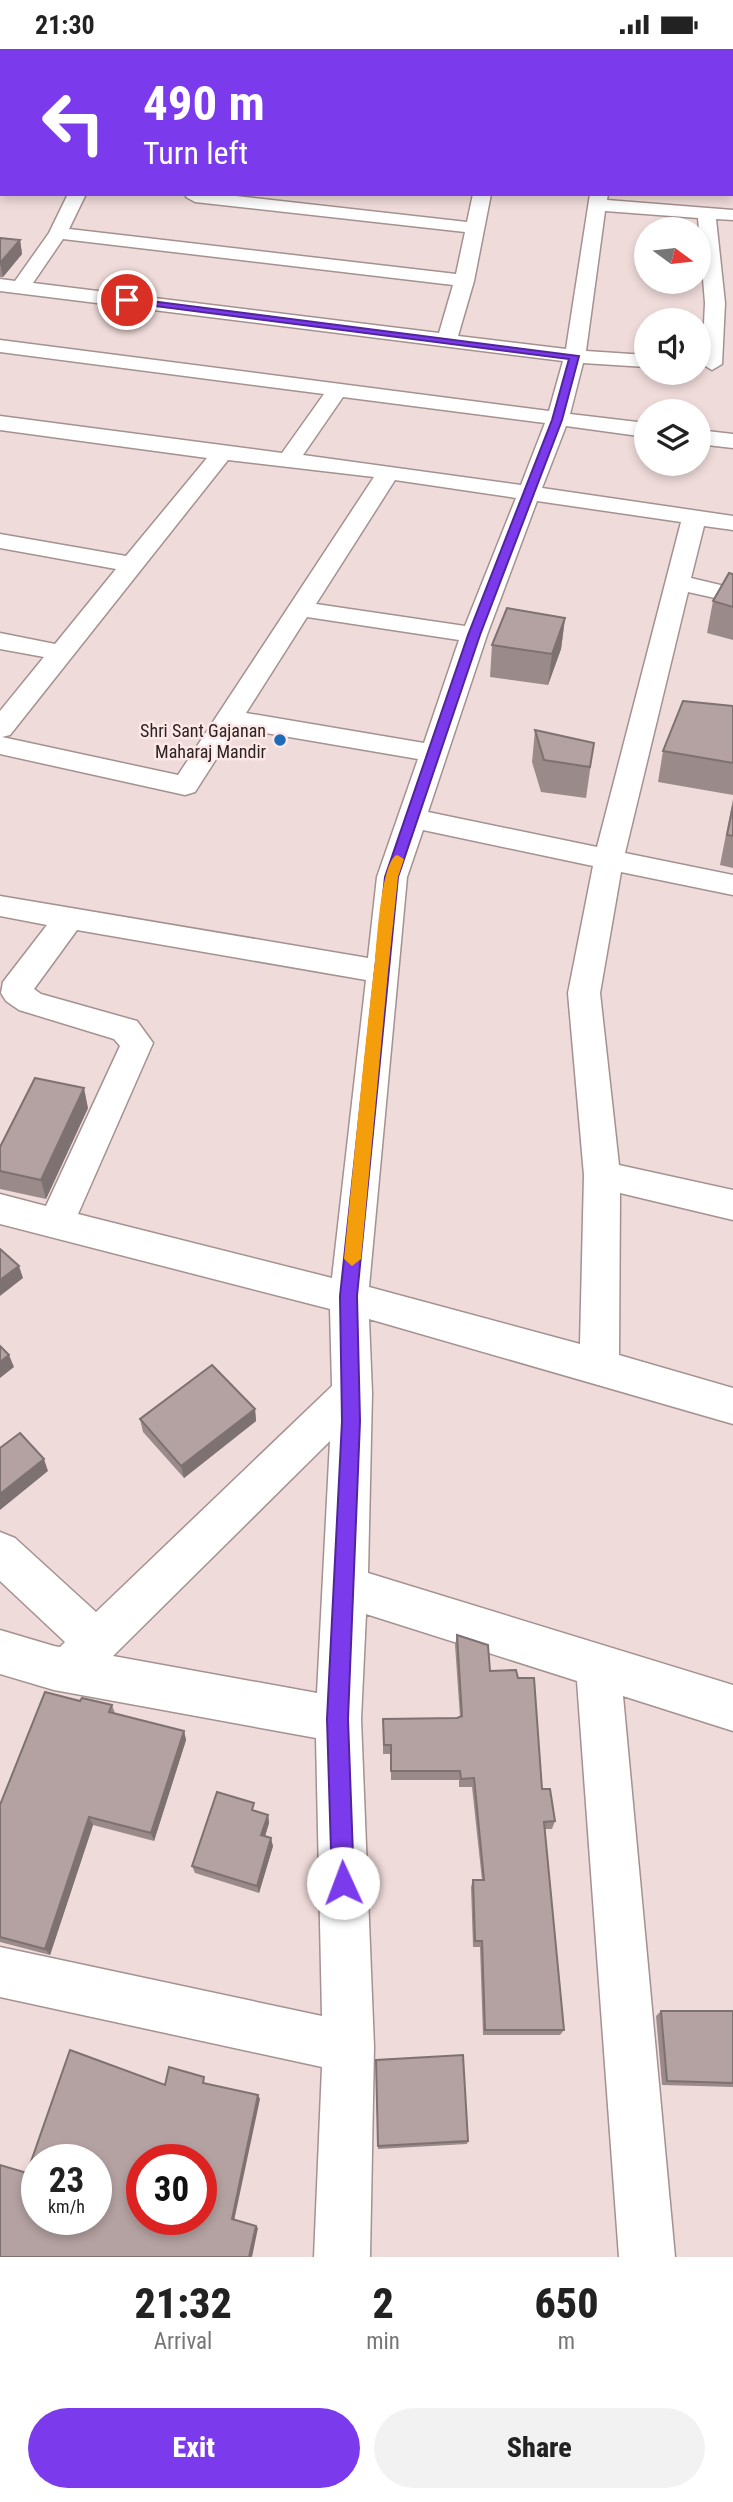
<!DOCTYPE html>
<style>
body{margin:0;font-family:"Roboto Condensed",sans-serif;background:#f2f2f2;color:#222;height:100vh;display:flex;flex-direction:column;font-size:26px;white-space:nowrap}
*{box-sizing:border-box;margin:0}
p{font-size:23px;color:#767676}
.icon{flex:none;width:38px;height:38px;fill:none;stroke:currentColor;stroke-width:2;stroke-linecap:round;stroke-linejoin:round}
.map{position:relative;height:2208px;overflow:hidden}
.panel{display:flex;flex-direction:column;background:#fff;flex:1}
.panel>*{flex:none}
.hud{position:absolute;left:0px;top:0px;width:733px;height:147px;box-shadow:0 4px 10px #0003;background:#7c3aed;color:#fff;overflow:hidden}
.needle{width:46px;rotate:105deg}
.tools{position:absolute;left:634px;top:168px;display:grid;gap:14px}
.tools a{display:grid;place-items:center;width:77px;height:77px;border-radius:50%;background:#fff;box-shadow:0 4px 10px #0003;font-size:35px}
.speed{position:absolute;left:21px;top:2095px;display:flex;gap:14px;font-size:35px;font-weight:700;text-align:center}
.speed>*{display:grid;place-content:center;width:91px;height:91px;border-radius:50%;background:#fff;box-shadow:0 4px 10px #0003;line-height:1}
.speed small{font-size:18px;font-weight:400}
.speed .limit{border:10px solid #d22;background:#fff;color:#111}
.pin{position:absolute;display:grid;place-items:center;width:60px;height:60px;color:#fff;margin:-30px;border:4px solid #fff;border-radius:50%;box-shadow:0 2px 7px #0007}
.me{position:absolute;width:77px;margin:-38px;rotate:358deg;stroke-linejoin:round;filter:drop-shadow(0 0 5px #0008)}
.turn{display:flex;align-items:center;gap:24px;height:147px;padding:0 28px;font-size:32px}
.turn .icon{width:91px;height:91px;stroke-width:2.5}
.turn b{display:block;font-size:49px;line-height:60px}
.eta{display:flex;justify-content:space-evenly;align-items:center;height:119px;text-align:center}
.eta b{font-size:42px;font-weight:800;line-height:49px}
.action{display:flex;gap:14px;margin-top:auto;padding:14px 28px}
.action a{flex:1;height:80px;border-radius:42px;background:#7c3aed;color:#fff;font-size:28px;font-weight:800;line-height:80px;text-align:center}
.action a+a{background:#f2f2f2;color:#222}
.status{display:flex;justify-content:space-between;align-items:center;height:49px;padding:0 35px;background:#fff;direction:ltr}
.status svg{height:19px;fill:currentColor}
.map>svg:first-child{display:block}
</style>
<div class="status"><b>21:30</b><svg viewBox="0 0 49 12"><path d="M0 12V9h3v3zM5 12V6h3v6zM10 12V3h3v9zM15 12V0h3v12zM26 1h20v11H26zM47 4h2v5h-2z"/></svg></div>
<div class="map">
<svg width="733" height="2208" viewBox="0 0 733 2208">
<rect width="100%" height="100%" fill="#efdbda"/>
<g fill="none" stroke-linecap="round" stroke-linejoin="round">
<g stroke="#a49190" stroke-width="3">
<g id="street">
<polygon points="57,0 71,0 56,2"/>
<polygon points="155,0 169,0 154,2"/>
<polygon points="209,0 223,0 208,2"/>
<polygon points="312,0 326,0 311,2"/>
<polygon points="468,0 483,0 484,2 469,2"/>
<polygon points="605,0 621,0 622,2 606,2"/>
<polygon points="656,0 672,0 673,2 657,2"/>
<rect x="0" y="13" width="2" height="10"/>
<polygon points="732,34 733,35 733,45 732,44"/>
<polygon points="2,60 2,71 0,72 0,61"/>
<polygon points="732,62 733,62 733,73 732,72"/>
<rect x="0" y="89" width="2" height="10"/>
<rect x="732" y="120" width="1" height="10"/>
<path d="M68,145h18l-17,35 387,45 9,-42 -270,-30 -9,-5 2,-3h30l249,28 6,-28h18l-17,87 -16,55 108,13 24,-155h18l-1,6 126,10v10l-17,-1 9,84 -3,61 -10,6 -10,-6 3,-61 -7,-85 -93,-7 -19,140 60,4v12l-63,-4 -13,51 76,9v14l-80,-11 -24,62 191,28v14l-29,-4 -13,52 42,10v14l-45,-10 -63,261 108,22v20l-112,-23 -21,121 19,172 114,25v30l-113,-27 -1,162 114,33v36l-364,-105 3,74 -4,180 365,112v46l-110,-35 52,561h-56l-42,-576 -211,-67 -5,105 13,328 -4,210h-56l8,-190 -322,-70v-50l322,69 -6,-278 -262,-48 -54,-16v-44l54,16 6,1 5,-5 -65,-61v-49l15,6 81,74 236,-226 -2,-77 -330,-85v-30l46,12 74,-160 -6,-7 -95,-29 -13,-9 -5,-8 2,-11 44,-57 -47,-9v-20l368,62 9,-81 41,-118 -182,-31 -41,64 -10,3 -185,-41v-43l44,-54 -44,-8v-16l55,11 61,-75 -116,-21v-14l126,22 81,-98 -207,-28v-14l282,37 42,-59 -324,-42v-12l549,71 14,-50 -563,-70v-12l15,2 34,-48zM63,190l390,46 -14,48 -406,-50zM343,348l202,26 -24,62 -218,-30zM228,411l146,17 -196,298 -176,-38 8,-2zM395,431l121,18 -51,128 -149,-22zM537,452l144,21 -84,325 -169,-35 59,-177zM307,568l152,23 -35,103 -178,-30zM423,781l170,36 -25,127 16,182 -4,169 -211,-57 38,-410zM77,881l289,50 -34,298 -254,-64 75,-171 -16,-22 -96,-27 -7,-5zM330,1392l-13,252 -204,-37z"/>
<polygon points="698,381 733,385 733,399 698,395"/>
</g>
</g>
<use href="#street" fill="#fff" fill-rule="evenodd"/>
</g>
<g fill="#9b8a8a">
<polygon points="0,189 20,191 22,205 3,228 0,228"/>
<polygon points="733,525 733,591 707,584 713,552"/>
<polygon points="565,569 561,600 548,636 490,628 492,596"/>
<polygon points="733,657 733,746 658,733 663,702"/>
<polygon points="535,681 594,694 586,749 541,743 532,713"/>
<polygon points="733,750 733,819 720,816"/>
<polygon points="88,1059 46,1150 0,1140 0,1098"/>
<polygon points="255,1360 256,1372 184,1429 143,1383 140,1370"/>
<polygon points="457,1586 490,1622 518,1629 542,1740 555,1772 552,1780 545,1780 564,1981 560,1986 483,1986 480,1898 473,1898 471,1838 473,1831 482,1831 472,1738 459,1738 459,1731 391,1731 391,1705 383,1705 383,1670 457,1669 460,1668 455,1596"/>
<polygon points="80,1652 112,1656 115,1664 184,1682 186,1691 154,1792 93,1776 50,1906 0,1893 0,1756"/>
<polygon points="256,1762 268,1766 269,1774 265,1787 273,1797 259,1844 195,1824 192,1817"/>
<polygon points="661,1962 733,1962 733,2038 662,2036 656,1967"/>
<polygon points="376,2011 468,2092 467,2095 378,2100"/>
</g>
<g fill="#7e7171">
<polygon points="20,191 22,205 3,228 0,214"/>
<polygon points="565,569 561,600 548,636 552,605"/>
<polygon points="84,1039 88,1059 46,1150 41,1131"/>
<polygon points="19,1217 23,1229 0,1247 0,1231"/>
<polygon points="9,1306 14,1318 0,1329 0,1313"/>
<polygon points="255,1360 256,1372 184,1429 181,1417"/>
<polygon points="44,1410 48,1422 0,1461 0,1445"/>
<polygon points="184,1682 186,1691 154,1792 151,1784"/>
<polygon points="268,1766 269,1774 263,1794 261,1786"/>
<polygon points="89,1768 93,1776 50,1906 45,1900"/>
<polygon points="271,1789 273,1797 259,1844 257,1837"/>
<polygon points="258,2046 260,2050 234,2172 232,2170"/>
<polygon points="256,2177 258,2179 252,2208 249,2208"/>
</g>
<g fill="#b4a1a1" stroke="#7e7171" stroke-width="2" fill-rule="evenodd">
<polygon points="0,189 20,191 0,214"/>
<polygon points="729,524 733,525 733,558 713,552"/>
<polygon points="507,559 565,569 552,605 492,596"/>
<polygon points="683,652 733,657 733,714 663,702"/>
<polygon points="535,681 594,694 590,718 544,711"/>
<polygon points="733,757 733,787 727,786"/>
<polygon points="35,1029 84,1039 41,1131 0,1122 0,1098"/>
<polygon points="0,1200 19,1217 0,1231"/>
<polygon points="0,1297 9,1306 0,1313"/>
<polygon points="212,1316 255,1360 181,1417 140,1370"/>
<polygon points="20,1384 44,1410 0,1445 0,1399"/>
<polygon points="457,1586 488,1596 490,1622 516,1621 518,1629 534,1629 542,1740 550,1740 555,1772 544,1773 564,1981 485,1981 482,1892 475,1892 473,1831 484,1831 474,1729 461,1730 460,1722 391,1722 391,1696 384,1696 383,1670 457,1669 462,1667"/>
<polygon points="45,1643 80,1652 82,1649 112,1656 109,1663 184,1682 151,1784 89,1768 45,1900 0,1888 0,1756"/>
<polygon points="217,1743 254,1754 252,1761 268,1766 261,1786 271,1789 257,1837 192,1817"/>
<polygon points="661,1962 733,1962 733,2034 667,2032"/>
<path d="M70,2001l95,35 4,-18 35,10 -1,6 55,12 -26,124 24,7 -7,31h-249v-92l27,8zM37,2110h59v60h-59zM142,2110h59v60h-59z"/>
<polygon points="463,2006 468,2092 378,2097 376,2011"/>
</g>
<polygon fill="#7c3aed" stroke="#51269a" stroke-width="2" points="127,249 579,307 562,371 480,586 398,828 357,1247 360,1372 348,1670 354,1834 350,1842 343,1845 335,1842 332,1834 327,1670 342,1372 340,1247 385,828 468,586 552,371 569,310 124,253"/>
<path fill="#f59e0b" d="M397,806l7,4 -6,18 -10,94 -27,288 -9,7 -8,-7c10,-99 19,-199 31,-298 2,-19 6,-100 22,-106z"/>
<circle fill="#1e6bba" stroke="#fde8e7" stroke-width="2.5" cx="280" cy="691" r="7"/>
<g text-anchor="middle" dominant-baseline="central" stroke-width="5" stroke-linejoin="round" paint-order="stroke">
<g font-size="18" fill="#2c2424" stroke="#fde8e7" text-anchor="end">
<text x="266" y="681">Shri Sant Gajanan<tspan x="266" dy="21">Maharaj Mandir</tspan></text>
</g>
</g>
</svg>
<div class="tools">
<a><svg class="needle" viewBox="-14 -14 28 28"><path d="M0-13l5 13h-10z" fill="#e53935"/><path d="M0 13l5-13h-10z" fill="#767676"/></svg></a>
<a><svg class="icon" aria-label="sound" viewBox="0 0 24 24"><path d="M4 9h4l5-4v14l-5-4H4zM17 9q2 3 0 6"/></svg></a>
<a><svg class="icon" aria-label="layers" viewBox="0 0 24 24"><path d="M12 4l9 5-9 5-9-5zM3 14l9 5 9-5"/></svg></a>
</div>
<div class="speed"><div>23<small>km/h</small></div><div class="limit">30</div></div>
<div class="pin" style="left:127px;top:251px;background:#d93025"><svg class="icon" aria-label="arrive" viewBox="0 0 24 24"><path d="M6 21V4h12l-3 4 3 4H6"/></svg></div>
<svg class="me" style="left:343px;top:1834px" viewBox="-20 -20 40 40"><circle r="19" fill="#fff"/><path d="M0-13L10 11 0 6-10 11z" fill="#7c3aed"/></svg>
<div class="hud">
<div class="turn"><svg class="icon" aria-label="left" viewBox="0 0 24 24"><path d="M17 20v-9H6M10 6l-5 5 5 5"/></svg><div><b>490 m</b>Turn left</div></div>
</div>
</div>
<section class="panel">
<div class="eta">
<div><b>21:32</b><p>Arrival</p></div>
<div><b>2</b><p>min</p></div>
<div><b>650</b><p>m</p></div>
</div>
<div class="action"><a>Exit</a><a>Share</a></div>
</section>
